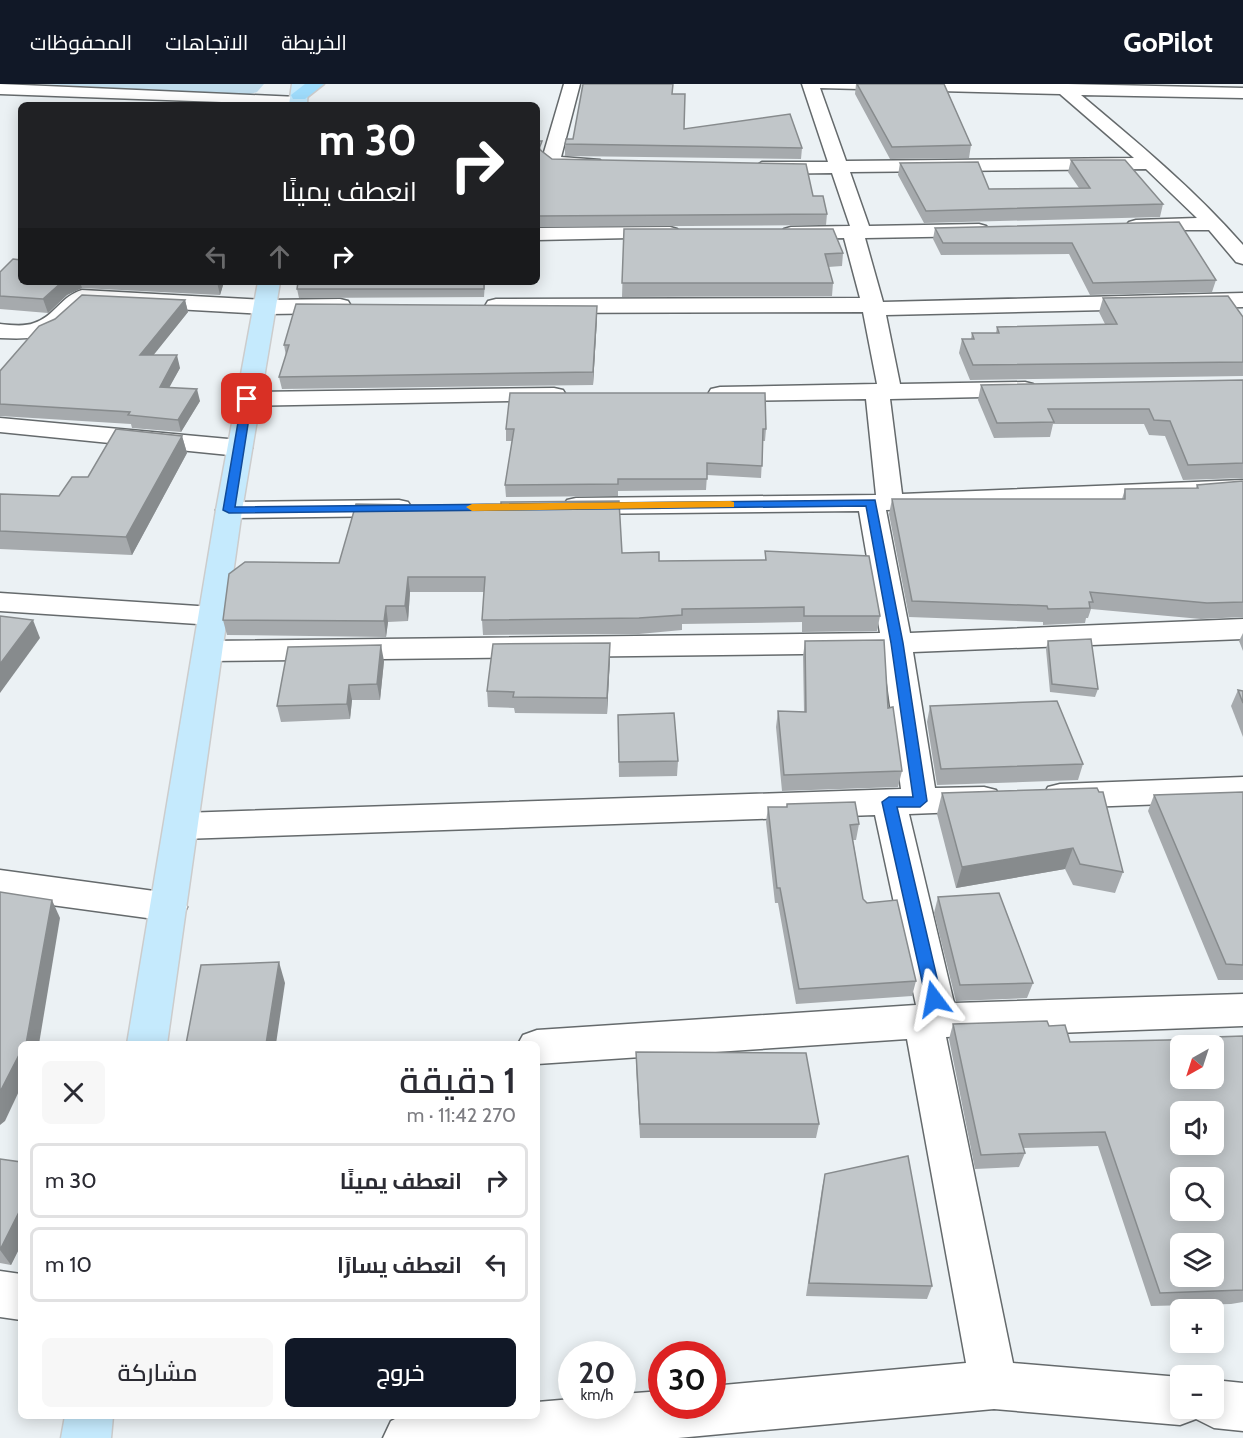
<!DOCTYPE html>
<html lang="ar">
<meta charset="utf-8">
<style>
body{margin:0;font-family:Cabin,Cairo,sans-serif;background:#f7f7f7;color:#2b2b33;direction:rtl;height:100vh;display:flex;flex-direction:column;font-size:22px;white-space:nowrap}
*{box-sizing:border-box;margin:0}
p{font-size:20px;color:#7c7c81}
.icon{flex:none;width:33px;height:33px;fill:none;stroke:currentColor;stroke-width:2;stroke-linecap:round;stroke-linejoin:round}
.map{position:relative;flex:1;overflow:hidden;direction:ltr}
.panel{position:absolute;left:18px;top:957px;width:522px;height:378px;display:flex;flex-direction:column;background:#fff;border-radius:9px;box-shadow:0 3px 15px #0003;direction:rtl}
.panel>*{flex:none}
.hud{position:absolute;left:18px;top:18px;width:522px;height:183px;border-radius:9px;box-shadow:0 3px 15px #0003;direction:rtl;background:#202124;color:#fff;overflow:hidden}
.needle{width:39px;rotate:219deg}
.tools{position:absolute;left:1170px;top:951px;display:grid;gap:12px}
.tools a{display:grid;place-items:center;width:54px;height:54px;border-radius:9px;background:#fff;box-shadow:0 3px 15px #0003;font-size:30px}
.speed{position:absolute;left:558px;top:1257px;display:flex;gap:12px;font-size:30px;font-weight:700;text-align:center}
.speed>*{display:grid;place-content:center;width:78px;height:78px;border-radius:50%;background:#fff;box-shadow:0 3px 15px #0003;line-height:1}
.speed small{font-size:15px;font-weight:400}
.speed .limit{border:9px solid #d22;background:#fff;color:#111}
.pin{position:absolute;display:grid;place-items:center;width:51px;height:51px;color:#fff;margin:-26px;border-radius:12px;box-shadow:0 3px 9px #0006}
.me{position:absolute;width:66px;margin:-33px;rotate:347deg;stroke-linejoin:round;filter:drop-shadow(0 0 4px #0008)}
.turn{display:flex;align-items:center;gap:21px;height:126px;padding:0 24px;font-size:27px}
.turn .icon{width:78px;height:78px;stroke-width:2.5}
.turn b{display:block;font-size:42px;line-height:51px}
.lanes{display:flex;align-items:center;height:57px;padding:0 24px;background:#0003;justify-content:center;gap:30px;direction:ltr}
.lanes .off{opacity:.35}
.round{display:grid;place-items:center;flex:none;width:63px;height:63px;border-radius:9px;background:#f7f7f7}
.headline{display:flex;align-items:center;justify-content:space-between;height:102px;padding:0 24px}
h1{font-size:36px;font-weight:600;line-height:45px}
.cta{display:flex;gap:12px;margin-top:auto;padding:12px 24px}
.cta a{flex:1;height:69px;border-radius:9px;background:#111827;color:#fff;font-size:24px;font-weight:600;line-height:69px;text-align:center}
.cta a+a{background:#f7f7f7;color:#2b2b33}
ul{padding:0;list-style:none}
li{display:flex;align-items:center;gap:18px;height:75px;margin:0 12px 9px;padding:0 12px;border:3px solid #e1e1e2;border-radius:9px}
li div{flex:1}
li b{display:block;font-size:22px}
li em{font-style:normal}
header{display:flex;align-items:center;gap:36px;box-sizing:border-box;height:84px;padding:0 30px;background:#111827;color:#fff}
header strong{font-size:28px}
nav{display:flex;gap:33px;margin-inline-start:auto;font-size:21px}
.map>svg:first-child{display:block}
</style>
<header>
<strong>GoPilot</strong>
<nav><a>الخريطة</a><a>الاتجاهات</a><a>المحفوظات</a></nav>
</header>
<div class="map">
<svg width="1243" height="1354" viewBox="0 0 1243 1354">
<rect width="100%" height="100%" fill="#ebf1f4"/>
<polygon fill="#bfdbeb" points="43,0 264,0 257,8 247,11"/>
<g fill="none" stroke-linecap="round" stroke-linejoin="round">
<g stroke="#656a6c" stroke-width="3">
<g id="minor">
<polygon points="0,0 298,13 306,18 304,21 0,10"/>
<path d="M564,0h16l-19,73 39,3 2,4 -2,4c-16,4 -48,5 -58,-9z"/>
<path d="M802,0h266l175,4v10l-162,-3c56,47 113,94 162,150v19l-7,-2 -27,-32h-80l-3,-4 3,-4 7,-2 61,-2 -51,-49 -296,3 19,54 110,-2 7,2 3,4 -3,4 -7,2 -114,2 18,64 360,-9v14l-357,8 14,69 125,-2 8,2 4,5 -4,5 -8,2 -135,3 12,95 341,-14v16l-357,14 24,123 333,-14v20l-330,13 22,136 49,-1 12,3 5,9 -5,9 -12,3 -75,3 45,189 289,-9v32l-297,11 67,326 167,14v31h34v-28l29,3v48l-29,-3 -18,-9 -16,6 -186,-16 -316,29h-295l8,-17 10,-5h136v-14l35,-3v7h50v-12l40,-3v15h50v-20l254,-23 -59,-324 -370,25v-20h-19l5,-9 14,-5 379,-25 -41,-190 -693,24 -12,-4 -5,-9 5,-9 12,-4 719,-24 -18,-136 -675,8 -11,-3 -4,-7 4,-7 11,-3 672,-8 -21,-122 -283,3 -9,-2 -4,-6 4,-6 9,-2 300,-3 -10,-96 -146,2 -9,-2 -3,-5 3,-5 9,-2 157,-3 -14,-72 -367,1 -8,-2 -3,-5 3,-5 8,-2 364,-1 -16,-60 -53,1 -7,-2 -3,-4 3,-4 7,-2 59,-1 -18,-53 -70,1 -9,-6 9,-6h66zM820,4l240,6 74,64 -288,3z"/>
<polygon points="670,143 677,145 680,149 677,153 537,156 537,144"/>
<path d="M82,206l185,10 73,-1 8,2 3,5 -3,5 -8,2 -73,1 -182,-10c-8,5 -13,14 -21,20 -18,16 -41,15 -64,14v-14c11,1 24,3 34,-1 20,-6 27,-27 48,-33z"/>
<polygon points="554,304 563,306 566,311 563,316 247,322 238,320 235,315 238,310 247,308"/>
<polygon points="0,334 239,356 248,359 252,364 248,369 239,372 0,348"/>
<polygon points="399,416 408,418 412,424 408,430 399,432 229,434 219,432 216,426 219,420 229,418"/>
<polygon points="0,509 213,523 223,525 228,532 223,539 213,541 0,527"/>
<polygon points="1243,693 1243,717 1060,724 1048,721 1043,712 1048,703 1060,700"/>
<polygon points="0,786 169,809 182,813 187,823 182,833 169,837 0,814"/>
<polygon points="0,1187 21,1190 21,1236 0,1233"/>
</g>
</g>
<g stroke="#ccc" stroke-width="3">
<g id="major">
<polygon points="292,0 308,0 307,21 289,21"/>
<polygon points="258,198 280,198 242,426 167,960 127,960 216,426"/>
<polygon points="65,1332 113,1332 111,1354 61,1354"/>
</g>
</g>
<g stroke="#ccc" stroke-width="3">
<polygon id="highway" points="305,0 324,0 305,15 293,15 291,11"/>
</g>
<use href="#minor" fill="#fff" fill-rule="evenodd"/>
<use href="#major" fill="#c5eafd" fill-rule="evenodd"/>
<use href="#highway" fill="#9fdcfc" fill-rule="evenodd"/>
</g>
<g fill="#a6aaad">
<polygon points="856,0 944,0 971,61 969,74 890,75 855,10"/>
<polygon points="673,10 684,45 802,64 801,75 565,72 565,60 573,55"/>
<polygon points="537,57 542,67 552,75 813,112 827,130 826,141 537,143"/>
<polygon points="1071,76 1163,120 1160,133 924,139 898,91 900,79 989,105 1079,104 1068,88"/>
<polygon points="1179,138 1216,196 1212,208 1090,211 1069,170 941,171 933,155 935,144"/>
<polygon points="624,145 843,169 842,182 828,183 833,199 832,212 622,213"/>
<polygon points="0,188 21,198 224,198 220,211 82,204 67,211 48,229 0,225"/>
<polygon points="485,198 484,213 299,214 297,205"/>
<polygon points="1103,214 1243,233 1243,292 970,296 959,269 962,255 971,255 972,249 996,249 997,243 1105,240 1099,228"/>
<polygon points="185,216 188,228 153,271 180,284 169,303 200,317 181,348 132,344 131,340 0,332 0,287"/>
<polygon points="597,222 597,234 593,301 282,305 279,293 286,272 284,261"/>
<polygon points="1243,296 1243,394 1183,396 1165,352 1149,351 1144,340 1053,340 1050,353 994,354 978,316 981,301"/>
<polygon points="506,345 766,345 765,357 763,357 761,394 707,391 706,406 618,407 618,412 506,413 505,401 512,357 506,357"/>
<polygon points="182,352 187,369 132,471 0,465 0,410 59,412 88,393"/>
<polygon points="1243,397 1243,533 1201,535 1091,525 1088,534 1086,534 1085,539 1043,541 1043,538 909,533 889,430 892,415 1122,415 1125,405 1196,404 1197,401"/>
<polygon points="765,467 880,532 877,547 802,548 802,538 682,540 682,546 639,550 483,551 482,536 484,508 410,508 408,537 388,538 386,553 227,551 223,536 339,479 622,469 659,477 765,476"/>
<polygon points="1243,549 1243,567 1239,557"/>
<polygon points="805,557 888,624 902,687 898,703 782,707 776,643 778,627 804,628 803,572"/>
<polygon points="1048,557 1098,605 1095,613 1050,608 1046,565"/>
<polygon points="610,574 607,630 515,629 514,624 488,623 487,607"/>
<polygon points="384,577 380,616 352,616 350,635 281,638 277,622"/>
<polygon points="1238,606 1243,607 1243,653 1231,622"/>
<polygon points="930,622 1083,680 1078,696 937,701 927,638"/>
<polygon points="618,631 678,677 677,692 619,693"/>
<polygon points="1097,704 1123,788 1115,809 1073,801 1065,785 956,804 937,730 942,709"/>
<polygon points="1243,708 1243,896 1218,896 1148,727 1154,711"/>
<polygon points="787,720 859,740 856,756 853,756 863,815 916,897 912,912 796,920 778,819 775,819 766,738 768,723 787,723"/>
<polygon points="938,813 1033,899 1027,914 956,917 934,829"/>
<polygon points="953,940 1049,942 1070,958 1213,955 1215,953 1243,952 1243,1218 1231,1220 1151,1222 1098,1062 1023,1064 1025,1069 1019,1083 975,1085 949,955"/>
<polygon points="636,968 819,1040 816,1054 640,1054 636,983"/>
<polygon points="0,1075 21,1078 21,1161 11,1181 0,1179"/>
<polygon points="825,1090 932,1202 927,1215 806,1212 822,1104"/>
</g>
<g fill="#878b8d">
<polygon points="62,198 80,198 82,204 67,211 48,229 43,215"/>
<polygon points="217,198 224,198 220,211"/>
<polygon points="185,216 188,228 144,283 140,271"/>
<polygon points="597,222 597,234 593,301 593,288"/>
<polygon points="177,271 180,284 163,315 160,303"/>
<polygon points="197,305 200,317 181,348 178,336"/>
<polygon points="182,352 187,369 132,471 126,453"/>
<polygon points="408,493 410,508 408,537 405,522"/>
<polygon points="386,522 388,538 386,553 384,537"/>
<polygon points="33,536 40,554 0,609 0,580"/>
<polygon points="610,559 610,574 607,630 607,614"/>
<polygon points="381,561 384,577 380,616 377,600"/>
<polygon points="349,601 352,616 350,635 347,620"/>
<polygon points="1073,764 1065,785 956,804 962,783"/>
<polygon points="52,816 60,834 39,960 26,960"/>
<polygon points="279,878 285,899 276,960 266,960"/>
<polygon points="20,967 21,1003 5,1037 0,1041 0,1008"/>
<polygon points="21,1124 21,1161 11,1181 0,1166"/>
</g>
<g fill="#c1c6c9" stroke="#878b8d" stroke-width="1.5" fill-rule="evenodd">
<polygon points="583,0 673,0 672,10 685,10 684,45 790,30 802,64 565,60 566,55 573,55"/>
<polygon points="857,0 944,0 971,61 892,63"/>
<polygon points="537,57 542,57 539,65 552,75 806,80 813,112 823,112 827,130 537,132"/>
<polygon points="1071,76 1125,76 1163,120 926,127 900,79 978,78 989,105 1090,104"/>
<polygon points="1179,138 1216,196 1093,199 1072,159 943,159 935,144"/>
<polygon points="624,145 833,145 843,169 825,170 833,199 622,199"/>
<polygon points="13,175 21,176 21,198 62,198 43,215 0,212 0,188"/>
<polygon points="298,198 484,198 484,205 297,205"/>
<polygon points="82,211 185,216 140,271 177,271 160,303 197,305 178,336 128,331 130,328 0,320 0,287 39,242 55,235"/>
<polygon points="1228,212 1243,233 1243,278 973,281 962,255 974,255 972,249 999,249 997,243 1117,240 1103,214"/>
<polygon points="296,220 597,222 593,288 279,293 289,261 284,261"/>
<polygon points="1243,296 1243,379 1188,381 1170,337 1154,336 1149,325 1048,325 1054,338 997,339 981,301"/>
<polygon points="510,309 765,309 766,345 763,345 762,382 707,379 707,395 618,395 618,400 505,401 514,345 506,345"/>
<polygon points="116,345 182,352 126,453 0,447 0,410 59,412 72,393 88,393"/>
<polygon points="1243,397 1243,518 1207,519 1090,508 1093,518 1089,518 1090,524 1048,525 1047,522 912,517 892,415 1125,415 1125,405 1198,404 1197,401"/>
<polygon points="619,417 622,469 659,468 659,477 766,476 765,467 869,472 880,532 804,532 804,523 682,525 682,531 639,534 482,536 485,493 408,493 405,522 386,522 384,537 223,536 229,490 245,478 339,479 356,420 470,422 501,421 501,418"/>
<polygon points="0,532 33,536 0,580"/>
<polygon points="1091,555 1098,605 1052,600 1048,557"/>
<polygon points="884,556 888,624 893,623 902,687 784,691 778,627 806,628 805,557"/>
<polygon points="610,559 607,614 513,613 514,608 487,607 493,560"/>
<polygon points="381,561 377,600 349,601 347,620 277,622 288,563"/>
<polygon points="1238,606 1243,607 1243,619"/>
<polygon points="1057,617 1083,680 941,685 930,622"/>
<polygon points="674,629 678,677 619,678 618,631"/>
<polygon points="1097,704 1099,708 1103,708 1123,788 1080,780 1073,764 962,783 942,709"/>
<polygon points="1243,708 1243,881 1226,880 1154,711"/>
<polygon points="855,718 859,740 850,741 863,815 867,819 897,816 916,897 799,905 780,804 777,804 768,723 787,723 787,720"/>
<polygon points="0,808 52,816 26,960 21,960 21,967 0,1008"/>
<polygon points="999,809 1033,899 960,901 938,813"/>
<polygon points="279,878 266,960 186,960 201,881"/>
<path d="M1047,937l2,5 16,-1 5,17 146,-3 -1,-2 28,-1v254l-83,3 -55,-161 -86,2 6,19 -44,2 -28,-131zM1180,962h34v32h-34zM1180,1028h34v32h-34zM1180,1094h34v32h-34zM1180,1160h34v32h-34z"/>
<polygon points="636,968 806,969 819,1040 640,1040"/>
<polygon points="908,1072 932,1202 809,1199 825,1090"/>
<polygon points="0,1075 21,1078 21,1124 0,1166"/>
</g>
<polygon fill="#1a73e8" stroke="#114b97" stroke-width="1.5" points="247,312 252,315 235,423 875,416 903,559 927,717 920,723 897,723 942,915 939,920 928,920 926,915 882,718 889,713 913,713 891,559 866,422 229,429 223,426 242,315"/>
<polygon fill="#f59e0b" points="730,417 734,418 734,423 472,427 466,423 472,420"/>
</svg>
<div class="tools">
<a><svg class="needle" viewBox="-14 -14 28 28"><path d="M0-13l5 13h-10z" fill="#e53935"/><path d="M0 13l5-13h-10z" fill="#7c7c81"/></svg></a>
<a><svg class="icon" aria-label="sound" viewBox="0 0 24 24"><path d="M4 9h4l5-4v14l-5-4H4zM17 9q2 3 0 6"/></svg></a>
<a><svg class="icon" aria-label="search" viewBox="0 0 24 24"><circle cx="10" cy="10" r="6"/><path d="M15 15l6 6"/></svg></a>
<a><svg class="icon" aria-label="layers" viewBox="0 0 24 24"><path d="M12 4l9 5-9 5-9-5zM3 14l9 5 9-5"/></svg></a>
<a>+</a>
<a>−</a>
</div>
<div class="speed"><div>20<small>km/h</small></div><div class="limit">30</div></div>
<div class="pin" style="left:247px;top:315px;background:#d93025"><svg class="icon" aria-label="arrive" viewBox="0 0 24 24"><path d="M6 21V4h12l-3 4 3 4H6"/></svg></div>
<svg class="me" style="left:934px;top:915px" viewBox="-20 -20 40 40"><path d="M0-17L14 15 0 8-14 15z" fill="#1a73e8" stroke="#fff" stroke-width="4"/></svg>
<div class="hud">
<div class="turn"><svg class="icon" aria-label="right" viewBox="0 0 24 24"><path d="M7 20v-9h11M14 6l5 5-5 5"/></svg><div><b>30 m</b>انعطف يمينًا</div></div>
<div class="lanes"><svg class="icon off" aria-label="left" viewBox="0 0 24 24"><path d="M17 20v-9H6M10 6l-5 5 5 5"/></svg><svg class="icon off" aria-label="ahead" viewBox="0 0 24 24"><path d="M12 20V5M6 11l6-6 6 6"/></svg><svg class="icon" aria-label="right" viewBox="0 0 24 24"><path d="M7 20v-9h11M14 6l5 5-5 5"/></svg></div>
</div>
<section class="panel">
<div class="headline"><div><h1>1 دقيقة</h1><p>270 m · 11:42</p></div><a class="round"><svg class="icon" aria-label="close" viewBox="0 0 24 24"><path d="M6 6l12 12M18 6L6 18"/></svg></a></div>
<ul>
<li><svg class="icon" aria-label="right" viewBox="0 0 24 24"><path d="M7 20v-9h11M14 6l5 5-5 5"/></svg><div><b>انعطف يمينًا</b></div><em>30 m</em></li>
<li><svg class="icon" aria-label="left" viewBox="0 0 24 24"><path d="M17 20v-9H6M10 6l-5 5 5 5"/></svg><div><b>انعطف يسارًا</b></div><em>10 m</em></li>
</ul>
<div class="cta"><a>خروج</a><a>مشاركة</a></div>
</section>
</div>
